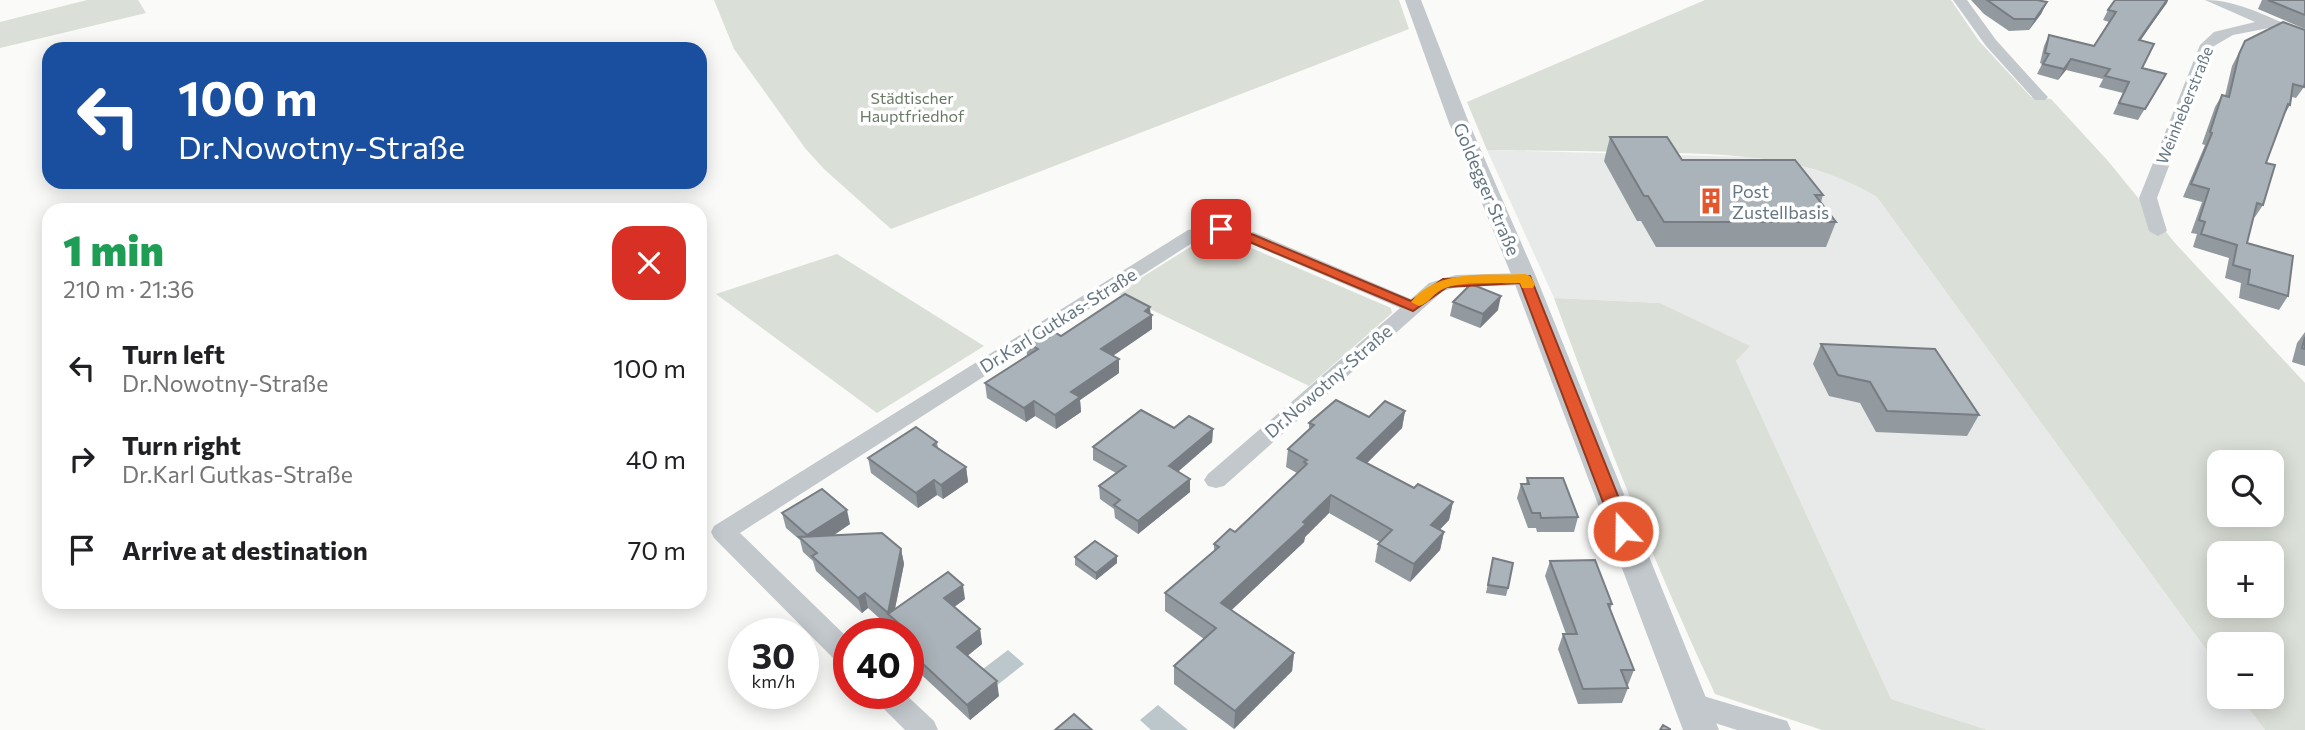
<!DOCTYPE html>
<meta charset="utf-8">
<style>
body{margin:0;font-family:Commissioner,sans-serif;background:#f6f6f6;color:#202124;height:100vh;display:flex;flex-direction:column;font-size:26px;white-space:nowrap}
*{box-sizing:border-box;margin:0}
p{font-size:23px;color:#757577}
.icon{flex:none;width:38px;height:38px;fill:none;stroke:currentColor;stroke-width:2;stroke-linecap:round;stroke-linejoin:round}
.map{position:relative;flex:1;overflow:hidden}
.details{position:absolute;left:42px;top:203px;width:665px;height:406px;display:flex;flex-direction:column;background:#fff;border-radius:21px;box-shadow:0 4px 18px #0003}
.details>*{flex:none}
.guide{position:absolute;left:42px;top:42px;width:665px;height:147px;border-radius:21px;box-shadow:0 4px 18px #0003;background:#1a4fa0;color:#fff;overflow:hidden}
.controls{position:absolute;left:2207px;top:450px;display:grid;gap:14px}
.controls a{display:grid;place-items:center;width:77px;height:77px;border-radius:14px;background:#fff;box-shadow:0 4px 18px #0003;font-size:35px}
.speed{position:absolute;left:728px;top:618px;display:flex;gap:14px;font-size:35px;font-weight:700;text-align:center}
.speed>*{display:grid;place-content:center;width:91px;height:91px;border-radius:50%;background:#fff;box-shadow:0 4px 18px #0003;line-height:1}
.speed small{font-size:18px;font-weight:400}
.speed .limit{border:10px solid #d22;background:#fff;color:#111}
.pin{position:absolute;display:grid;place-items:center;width:60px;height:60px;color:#fff;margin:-30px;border-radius:14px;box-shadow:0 4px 10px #0006}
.me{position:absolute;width:77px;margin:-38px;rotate:339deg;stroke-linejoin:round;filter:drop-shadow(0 0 5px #0008)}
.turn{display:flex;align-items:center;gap:24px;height:147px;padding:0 21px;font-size:32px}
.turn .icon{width:91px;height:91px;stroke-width:2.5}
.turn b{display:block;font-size:49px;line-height:60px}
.round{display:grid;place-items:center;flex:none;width:74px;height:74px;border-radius:21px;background:#f6f6f6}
.summary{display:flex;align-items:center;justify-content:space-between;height:119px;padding:0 21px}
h1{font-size:42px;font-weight:800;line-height:52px;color:#1e9e55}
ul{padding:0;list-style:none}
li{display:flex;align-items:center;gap:21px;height:91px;padding:0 21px}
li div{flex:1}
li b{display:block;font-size:26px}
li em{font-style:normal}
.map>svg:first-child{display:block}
</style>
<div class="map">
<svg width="2305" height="730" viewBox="0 0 2305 730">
<rect width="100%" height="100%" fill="#fafaf8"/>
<polygon fill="#e8e9e9" points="1487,150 1748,157 1797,165 1832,175 1860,186 1877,197 2219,667 2219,696 2240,697 2265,730 1988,730 1891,699 1736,361 1749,346 1660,303 1554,298"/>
<g fill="#dadfd7" fill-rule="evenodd">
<polygon points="87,0 138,0 146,13 0,48 0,22"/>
<polygon points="714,0 1399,0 1409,29 891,229 824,169 805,148 734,49"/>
<path d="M1705,0h246l28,41 52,56 20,2 57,62 67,82 130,140v347h-40l-25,-33 32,-1v-52h-53v23l-342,-470c-72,-45 -163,-43 -245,-45 -48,-1 -97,-1 -145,-2l-20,-48zM2219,462h53v52h-53zM2219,553h53v53h-53z"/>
<polygon points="1213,237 1242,244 1391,308 1392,313 1309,386 1117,293 1203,239"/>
<polygon points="837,254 984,346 877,413 716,294"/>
<path d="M1554,298l106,5 90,43 -14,15 155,338 97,31h-166l-107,-36c-61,-130 -112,-262 -161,-396z"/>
</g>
<g fill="#bbc7cb">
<polygon points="1008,650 1024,664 996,686 979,672"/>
<polygon points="1158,705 1188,730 1151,730 1140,720"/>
</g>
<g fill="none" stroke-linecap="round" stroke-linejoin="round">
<g fill="#c3c8cc" fill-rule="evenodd">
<polygon points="1953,0 1967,0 1996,40 2045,94 2048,97 2045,100 2035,100 1986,46"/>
<path d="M2205,0c35,0 68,20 100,32v9l-36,-13 -36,7 -19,11 -57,152 10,33 -9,5 -9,-5 -10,-33 61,-153 14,-13 41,-10z"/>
<polygon points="1221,224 1256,233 1411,299 1429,283 1456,275 1525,273 1535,279 1525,285 1457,287 1443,291 1224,486 1216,488 1208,486 1204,480 1208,474 1400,308 1244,241 1221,235 1200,238 740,533 849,639 849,667 839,664 714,538 711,532 714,526 1188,230"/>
<polygon points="1690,692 1787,721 1791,730 1737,730 1680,712 1676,704 1680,696"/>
<polygon points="872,693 904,693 934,721 938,730 905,730 876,701"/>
</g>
<polygon fill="#c3c8cc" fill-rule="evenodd" points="1405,0 1421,0 1469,123 1537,279 1719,730 1683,730 1513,279 1449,123"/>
</g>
<g fill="#929a9f">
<polygon points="1971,0 2037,0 2047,2 2041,14 2029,30 2009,31 1984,14"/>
<polygon points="2115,0 2168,0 2141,40 2142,68 2166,74 2138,120 2113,114 2123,93 2099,87 2103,79 2066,70 2058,80 2037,74 2042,64 2040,63 2044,46 2049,35 2094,46 2109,22 2103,20 2108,10"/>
<polygon points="2262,0 2305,0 2305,29 2258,9"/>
<polygon points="2245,41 2304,87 2296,98 2292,97 2290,105 2283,117 2266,163 2263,205 2255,217 2254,217 2247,243 2288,296 2279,310 2239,298 2241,283 2225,278 2229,258 2193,247 2197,234 2191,233 2202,202 2183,197 2205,145 2202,144 2215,107 2222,95 2225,96 2232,66"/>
<polygon points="1610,137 1682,160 1823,195 1821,202 1836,222 1826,247 1656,247 1641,221 1637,221 1604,161"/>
<polygon points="1453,302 1498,310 1480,328 1450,316"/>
<polygon points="1150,307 1152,329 1113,356 1119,359 1119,373 1080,400 1081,412 1056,429 1035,416 1026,422 987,398 985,383 1027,356 1026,342 1061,336"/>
<polygon points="2305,332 2305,366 2292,362 2297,343"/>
<polygon points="1821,344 1979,415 1967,436 1876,432 1860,403 1829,396 1813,364"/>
<polygon points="1405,411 1402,428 1367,463 1414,488 1453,502 1449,520 1440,529 1444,532 1440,550 1410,582 1375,562 1378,544 1380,542 1329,513 1305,537 1304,542 1231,610 1294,653 1292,671 1234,729 1174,684 1174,666 1204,639 1165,611 1165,593 1214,551 1214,544 1235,532 1297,473 1286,467 1288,449 1309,430 1309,423 1369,417"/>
<polygon points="1174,428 1213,429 1212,442 1178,472 1190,479 1190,492 1138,534 1115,518 1114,509 1100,499 1099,486 1116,473 1093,460 1093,447"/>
<polygon points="937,442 938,448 966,467 968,482 943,499 937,495 918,508 871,473 868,458"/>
<polygon points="1527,478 1578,517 1574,532 1537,532 1536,528 1528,528 1517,498 1521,484 1526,484"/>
<polygon points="782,513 850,524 833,536 901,549 904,564 895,609 965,599 954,607 980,629 982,644 968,655 999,696 970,720 911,665 908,649 908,634 897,634 868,608 862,613 816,571 813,561 803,552 800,540 786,528"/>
<polygon points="1075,557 1117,563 1096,580 1075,565"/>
<polygon points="1493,558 1508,588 1506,596 1486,593"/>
<polygon points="1550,561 1612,604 1610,610 1634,670 1628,685 1627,685 1628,688 1622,703 1578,704 1558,649 1563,634 1566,634 1545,576"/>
</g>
<g fill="#777d82">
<polygon points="2167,0 2168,0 2167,3 2133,50 2139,40"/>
<polygon points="2047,2 2041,14 2029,30 2035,19"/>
<polygon points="2071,59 2066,70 2058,80 2064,69"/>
<polygon points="1501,296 1498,310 1480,328 1483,314"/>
<polygon points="1150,307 1150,316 1152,315 1152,329 1102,363 1101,349"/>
<polygon points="1119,359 1119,373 1080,400 1081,412 1056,429 1055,415 1071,392"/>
<polygon points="1034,401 1035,416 1026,422 1024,408"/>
<polygon points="1405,411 1402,428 1355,475 1357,458"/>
<polygon points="1213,429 1212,442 1169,479 1169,466"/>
<polygon points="966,467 968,482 943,499 941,485"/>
<polygon points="1190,479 1190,492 1138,534 1138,521"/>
<polygon points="934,480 937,495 918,508 916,493"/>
<polygon points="1331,495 1329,513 1305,537 1304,542 1220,621 1221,603"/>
<polygon points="1453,502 1449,520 1427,543 1431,525"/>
<polygon points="847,510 850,524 812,549 810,547 807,535"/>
<polygon points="1444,532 1440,550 1410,582 1414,564"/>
<polygon points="901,549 904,564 893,618 888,614 891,628 888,613"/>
<polygon points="1117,556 1117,563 1096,580 1096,573"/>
<polygon points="963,585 965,599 946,613 944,598"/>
<polygon points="865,593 868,608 862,613 858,598"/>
<polygon points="980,629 982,644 960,662 957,647"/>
<polygon points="1294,653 1292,671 1234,729 1235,711"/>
<polygon points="997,681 999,696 970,720 967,705"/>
</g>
<g fill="#aab3b9" stroke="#777d82" stroke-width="2">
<polygon points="1987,0 2037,0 2047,2 2035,19 2014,19"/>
<polygon points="2115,0 2167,0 2139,40 2154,44 2142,68 2166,74 2145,109 2119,103 2129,82 2105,76 2110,69 2071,59 2064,69 2043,64 2049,54 2045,53 2049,35 2094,46 2116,12 2108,10"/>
<polygon points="2268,0 2305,0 2305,15"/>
<polygon points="2283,22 2305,30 2305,82 2304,87 2293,84 2290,105 2288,104 2266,163 2275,165 2263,205 2257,203 2247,243 2293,256 2288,296 2248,284 2250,270 2233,265 2237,245 2201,234 2205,222 2199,220 2209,189 2191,184 2212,133 2210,132 2222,95 2229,97 2239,54 2245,41"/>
<polygon points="1610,137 1667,137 1682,160 1795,160 1823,195 1815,195 1836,222 1664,222 1648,196 1644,196"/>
<polygon points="1471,284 1501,296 1483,314 1453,302"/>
<polygon points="1125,294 1150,307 1145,311 1152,315 1101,349 1119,359 1071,392 1080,397 1055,415 1034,401 1024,408 985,383 1038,349 1026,342 1048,328 1061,336"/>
<polygon points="2305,337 2305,349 2302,348"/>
<polygon points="1821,344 1935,349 1979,415 1887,411 1870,382 1838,375"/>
<polygon points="1336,400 1369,417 1385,401 1405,411 1357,458 1414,488 1418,484 1453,502 1431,525 1444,532 1414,564 1378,544 1392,530 1331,495 1303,522 1306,524 1221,603 1294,653 1235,711 1174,666 1216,628 1165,593 1219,547 1214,544 1230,529 1235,532 1307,464 1304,462 1307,460 1288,449 1314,425 1309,423"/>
<polygon points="1141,410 1174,428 1189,416 1213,429 1169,466 1190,479 1138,521 1114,505 1120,500 1099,486 1126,466 1093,447"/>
<polygon points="916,427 937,442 933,445 966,467 941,485 934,480 916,493 868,458"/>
<polygon points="1527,478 1563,478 1578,517 1541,518 1540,513 1532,513 1521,484 1529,484"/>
<polygon points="822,489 847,510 807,535 782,513"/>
<polygon points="882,533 901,549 888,613 865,593 858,598 812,556 817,553 799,537"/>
<polygon points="1095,541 1117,556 1096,573 1075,557"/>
<polygon points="1493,558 1513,563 1508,588 1488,585"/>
<polygon points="1595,560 1612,604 1608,604 1634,670 1621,670 1628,688 1583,689 1563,634 1577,634 1550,561"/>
<polygon points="948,572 963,585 944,598 980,629 957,647 997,681 967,705 908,650 917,645 908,637 908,634 904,634 901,630 904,628 888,614"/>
<polygon points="1074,714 1092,730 1055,730"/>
<polygon points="1663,725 1670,729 1670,730 1660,730"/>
</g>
<polygon fill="#e4572e" stroke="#94391e" stroke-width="2" points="1221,225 1254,235 1411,301 1443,279 1530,276 1632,531 1629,535 1616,535 1614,531 1520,283 1447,287 1413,311 1245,240 1216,232 1214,229"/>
<path fill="#f59e0b" d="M1525,274l5,2 5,8 -2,4h-11l-2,-5c-21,1 -61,-3 -79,7 -9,5 -13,14 -22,16l-8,-4c27,-34 75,-26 114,-28z"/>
<defs>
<g id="building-bare" transform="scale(2.1)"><path d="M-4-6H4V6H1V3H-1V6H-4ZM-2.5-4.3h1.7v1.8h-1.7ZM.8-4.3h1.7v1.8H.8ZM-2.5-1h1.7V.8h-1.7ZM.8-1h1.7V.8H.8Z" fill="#e4572e" stroke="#fff" stroke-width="2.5" paint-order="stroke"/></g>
</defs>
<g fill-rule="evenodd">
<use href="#building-bare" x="1711" y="201"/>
</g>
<g text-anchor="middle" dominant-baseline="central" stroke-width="7" stroke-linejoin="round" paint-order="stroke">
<g font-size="16" fill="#687a64" stroke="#fff">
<text x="912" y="97">Städtischer<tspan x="912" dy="18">Hauptfriedhof</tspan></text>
</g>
<g font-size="16" fill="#657683" stroke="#fff">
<text transform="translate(2184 105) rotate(-68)">Weinheberstraße</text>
</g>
<g font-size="18" fill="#657683" stroke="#fff">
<text transform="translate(1487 189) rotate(67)">Goldegger Straße</text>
<text transform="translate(1058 320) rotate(-32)">Dr.Karl Gutkas-Straße</text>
<text transform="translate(1328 381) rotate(-41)">Dr.Nowotny-Straße</text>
</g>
<g font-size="18" fill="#657683" stroke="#fff" text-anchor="start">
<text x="1732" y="191">Post<tspan x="1732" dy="21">Zustellbasis</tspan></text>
</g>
</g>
</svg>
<div class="controls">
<a><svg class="icon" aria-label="search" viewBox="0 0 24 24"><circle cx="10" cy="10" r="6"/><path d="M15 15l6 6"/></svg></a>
<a>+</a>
<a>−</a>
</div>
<div class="speed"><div>30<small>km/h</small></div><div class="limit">40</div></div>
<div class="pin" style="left:1221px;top:229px;background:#d93025"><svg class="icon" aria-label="arrive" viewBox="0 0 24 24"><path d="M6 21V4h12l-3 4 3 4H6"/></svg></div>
<svg class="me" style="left:1623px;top:531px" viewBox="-20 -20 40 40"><circle r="17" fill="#e4572e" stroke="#fff" stroke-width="3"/><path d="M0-11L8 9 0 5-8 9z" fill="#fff"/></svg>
<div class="guide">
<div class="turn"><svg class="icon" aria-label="left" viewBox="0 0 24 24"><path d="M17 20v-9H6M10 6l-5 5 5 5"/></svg><div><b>100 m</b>Dr.Nowotny-Straße</div></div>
</div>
<section class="details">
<div class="summary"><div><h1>1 min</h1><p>210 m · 21:36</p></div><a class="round" style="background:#d93025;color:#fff"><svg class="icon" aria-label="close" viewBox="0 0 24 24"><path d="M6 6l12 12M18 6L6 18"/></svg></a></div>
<ul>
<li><svg class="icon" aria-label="left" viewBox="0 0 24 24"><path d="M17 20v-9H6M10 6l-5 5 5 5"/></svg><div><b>Turn left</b><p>Dr.Nowotny-Straße</p></div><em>100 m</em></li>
<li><svg class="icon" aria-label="right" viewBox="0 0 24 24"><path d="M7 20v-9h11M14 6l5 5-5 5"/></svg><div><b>Turn right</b><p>Dr.Karl Gutkas-Straße</p></div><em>40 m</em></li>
<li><svg class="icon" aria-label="arrive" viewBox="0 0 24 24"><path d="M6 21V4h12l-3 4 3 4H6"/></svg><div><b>Arrive at destination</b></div><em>70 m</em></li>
</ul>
</section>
</div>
